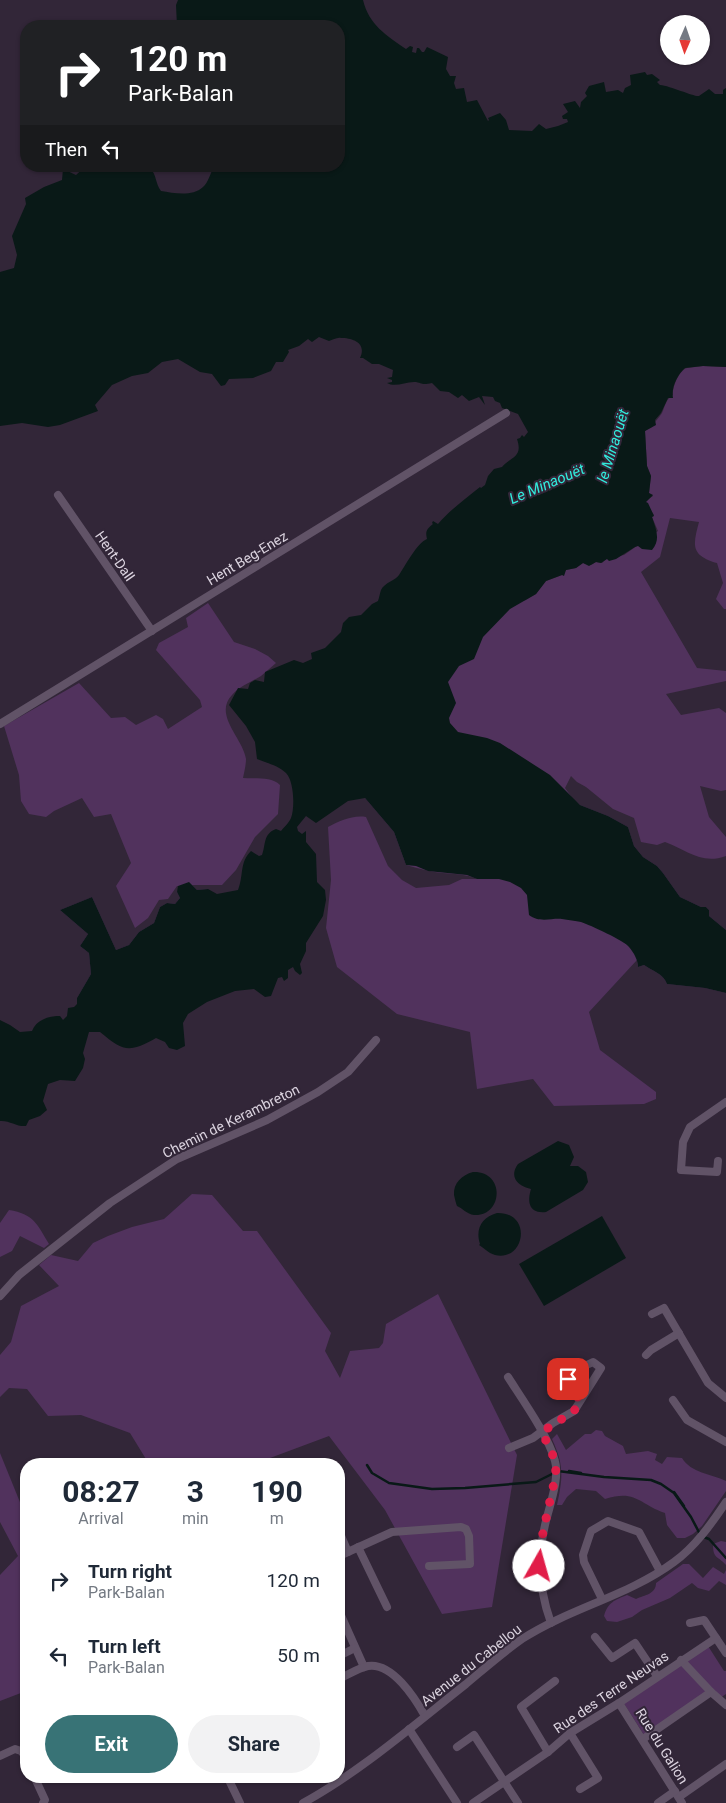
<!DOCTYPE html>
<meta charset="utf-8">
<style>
body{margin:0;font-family:Roboto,sans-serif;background:#f2f2f3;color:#1f2937;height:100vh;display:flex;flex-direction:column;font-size:19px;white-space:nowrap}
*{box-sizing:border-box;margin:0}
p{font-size:16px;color:#747a83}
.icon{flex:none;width:28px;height:28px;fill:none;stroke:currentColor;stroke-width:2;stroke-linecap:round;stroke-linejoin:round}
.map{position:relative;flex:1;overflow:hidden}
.side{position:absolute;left:20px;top:1458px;width:325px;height:325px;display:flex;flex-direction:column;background:#fff;border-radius:20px;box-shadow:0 1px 4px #0004}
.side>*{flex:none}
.guide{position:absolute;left:20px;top:20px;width:325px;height:152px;border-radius:20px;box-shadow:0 1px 4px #0004;background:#202124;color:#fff;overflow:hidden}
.needle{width:32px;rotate:182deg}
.tools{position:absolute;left:660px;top:15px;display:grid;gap:10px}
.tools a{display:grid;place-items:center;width:50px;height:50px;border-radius:50%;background:#fff;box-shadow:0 1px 4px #0004;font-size:25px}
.pin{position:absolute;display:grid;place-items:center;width:42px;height:42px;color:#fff;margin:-21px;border-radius:10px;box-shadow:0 2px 8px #0006}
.me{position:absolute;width:55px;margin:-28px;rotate:7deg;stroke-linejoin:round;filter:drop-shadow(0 0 4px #0008)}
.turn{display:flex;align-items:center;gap:18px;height:105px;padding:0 25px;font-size:22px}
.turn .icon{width:65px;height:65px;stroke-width:2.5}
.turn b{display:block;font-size:35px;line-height:42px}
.then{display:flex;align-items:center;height:48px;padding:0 25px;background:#0003;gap:10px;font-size:19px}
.eta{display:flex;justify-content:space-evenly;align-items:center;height:85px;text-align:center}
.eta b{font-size:30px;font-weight:700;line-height:35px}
.button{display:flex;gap:10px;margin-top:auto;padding:10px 25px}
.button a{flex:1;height:58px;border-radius:30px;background:#387376;color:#fff;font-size:20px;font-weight:700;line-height:58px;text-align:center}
.button a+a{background:#f2f2f3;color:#1f2937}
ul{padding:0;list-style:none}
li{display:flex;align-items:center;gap:15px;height:75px;padding:0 25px}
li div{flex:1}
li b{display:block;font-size:19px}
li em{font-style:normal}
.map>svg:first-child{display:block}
</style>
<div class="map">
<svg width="726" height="1803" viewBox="0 0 726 1803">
<rect width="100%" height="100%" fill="#322638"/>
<g fill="#51325d">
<path d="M703,366l23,1v242h-2l-8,-10 7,-16 -6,-20c-27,-8 -24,-18 -18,-41l-29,-4 -10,39 -19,15 56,96 29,3v10l-60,13 15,21 38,-7 7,5v77l-5,1 -21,-5 9,31 17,20v19c-25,9 -39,-6 -61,-14l-8,3 -16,-3 -7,-24 -21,-9 -27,-22 -9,-5 -6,-6 -6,12 8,11 7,6 28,11 20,11 6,19 9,11 14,9 6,7 17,24 21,10h5l3,3v6l17,14v63l-21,-5 -38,-4c-4,-11 -15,-13 -23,-19l-6,2 -1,-7 -48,52 11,38 56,42v7l-12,5 -90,2 -21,-27 -56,10 -7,-57 -73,-18 -60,-47 -11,-39 5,-48 -3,-53c12,-6 24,-12 38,-10l22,49 14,14 14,8 33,-3 13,-6h15c-11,-5 -23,-5 -35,-6 -12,-1 -24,-5 -36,-8l-12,-33 -29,-34 26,-98 174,-148 -41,49 12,-7 10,-13 16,-6 4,-5 10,-2 7,-5 8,2 5,-3 6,1 5,-5 17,-3 34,-24 -6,-14 2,-2 -9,-14 8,-5 -4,-3 2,-17 -4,-10 -2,-35 7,-4c3,-6 7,-9 10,-14 3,-7 4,-14 11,-18 -1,-7 6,-25 14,-27 5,-1 11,-1 16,-2z"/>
<path d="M208,603l26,39 21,7 13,7 8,7c-5,4 -10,9 -15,13 -10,6 -21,10 -29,19 -19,20 11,43 14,64 0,6 -2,14 -3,19 12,1 28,-2 37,7l-2,29 -23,23 -19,33 -14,15h-30l5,5 11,-1 -131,109 14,-24 -2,-21 -9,-7 8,-12 -28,-24 32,-13 24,53 13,-5 10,-13 15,-9 6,-16 7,-4 8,1 5,-6 -3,-6 3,-6h-3l-9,13 -9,1 -11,18 -13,10 -19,-42 15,-23 -20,-49 -17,3 -12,-19 -28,13 -8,6 -17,-3 -8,-13 -2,-26 -15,-49 75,-43 32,35 14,-1 11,8 20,-10 7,4 5,10 34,-22 -2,-7 -44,-50 3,-7 29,-16 -2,-9z"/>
<polygon points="192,1194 212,1195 243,1231 257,1231 331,1333 325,1351 340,1378 350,1351 379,1348 383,1343 386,1324 438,1294 517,1455 492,1607 442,1614 385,1510 329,1436 262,1461 260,1464 149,1464 130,1433 81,1415 48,1416 27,1389 9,1388 0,1397 0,1355 11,1342 21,1306 59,1286 39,1265 51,1255 78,1261 93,1243 108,1236 132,1227 164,1219"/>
<path d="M9,1210c25,4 28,14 40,34l-5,4 -24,-12 -8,15 -12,6v-34z"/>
<path d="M596,1430l6,1 3,5 18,10 3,8 22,-3 9,3 -2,6 7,4 5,-7 15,1c9,15 29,16 44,23v10l-24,35 -9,8 -8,4h-8l-10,-13 -2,-12c-26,-9 -29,-24 -60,-14l-9,-8 -20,-2 -9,8 -5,8h-5c6,-28 7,-40 -5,-66l5,-5 9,16 19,-16h6z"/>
<polygon points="0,1453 26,1517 26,1691 0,1701 0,1575 18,1556 0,1522"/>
<path d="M721,1541l5,1v23c-9,-10 -13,-6 -13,-21z"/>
<path d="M683,1564h6l14,14 10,-11 11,7 2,-4v15l-7,-4 -10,10 -11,-3 -6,-5 -22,15 -28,12 -10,7 -15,5 -10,-1 -3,-5c4,-14 11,-16 23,-21l9,4c9,-4 20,-5 20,-16z"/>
<polygon points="708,1646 724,1671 726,1671 726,1694 720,1698 685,1661"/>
<polygon points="681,1664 707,1693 644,1735 623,1702"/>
</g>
<g fill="#091917">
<path d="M178,0h185c6,25 23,35 43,49l4,-3 3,1 -1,5 4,1 1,-5h2l3,4h2l3,-5 21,10 -2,12 4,7h6l-2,7 2,6 8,-1 3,14 10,-2 11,21 1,-1 -1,-2 12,-5 6,7 3,10 23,1 7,-7 7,5 12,-3 10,-4 -1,-3h-4l-1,-3 6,-4 -5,-8 12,-3 5,7 1,-6 6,-6 -2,-3 4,-7 15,-4 2,10 12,-2 5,3 2,-5 6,-3 -1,-10 15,-3 2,3 5,-1 8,6 -3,2 3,3c11,1 34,12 39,11 3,-2 7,-5 10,-7l6,5h8v-4l3,-2v279l-23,-1 -18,2c-8,7 -14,20 -12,30h-5l-7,15 -6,7 1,5 -11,6 2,35 4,10 -2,17 4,2 -7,7 2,1 6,13 -2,1c4,12 9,23 0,33l-10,-1 -4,-3 -3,1 -19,12 -7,2 -2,-2 -6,4 -5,-1 -7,4 -6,-3 -7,5 -10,2 -2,6 -2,-1 -16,6 -10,13 -26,15 -27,28 -9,22 -15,7 -11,16 8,21 -7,15 1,5 8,9 29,6 13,5 50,32 30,30 28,11 20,11 6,19 9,11 14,9 6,7 17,24 21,10h5l3,3v6l17,14v63l-21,-5 -38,-4c-4,-11 -15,-13 -23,-19l-6,2c0,-7 -4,-14 -9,-20 -4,-6 -39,-22 -48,-25 -5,-1 -13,-2 -19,-3 -11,-1 -23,4 -33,-4l-2,-20 -6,-7 -11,-6 -11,-3h-22l-10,-4 -39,-4 -12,-5 -10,-1 -12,-33 -29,-34 -17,3 -32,22 -10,-7 -9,11 1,4 4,3 4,-3v11l10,12 1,28 8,8 1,10 -3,16 -17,27v8l-6,13 2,9 -2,2 -5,-4 -2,-4 -5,3v8l-4,3 -2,-4 -4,1 -7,18 -6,1 -11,-8 -19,2 -28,11 -19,12 -5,9 2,23 -8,4 -8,-2 -4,-6 -9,-4c-27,15 -32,14 -56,-6h-11l-6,21 2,6 -2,9 -8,13 -15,-1 -12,4 -5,17 4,9 -7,6 -11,4 -3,6c-9,1 -17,-6 -26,-5v-101l10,5 10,7 12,-1c4,-11 16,-15 28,-15l3,4 4,-4 1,-8 6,-1 3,-3v-6l14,-24 -2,-21 -9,-7 8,-12 -28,-24 32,-13 24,53 13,-5 10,-13 15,-9 6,-16 7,-4 8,1 5,-6 -3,-6 1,-6 11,-4 8,8 11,-1 9,5 21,-4c6,-15 1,-27 13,-39l8,5 3,-1c4,-11 1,-21 14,-26l5,2c3,-4 8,-8 10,-13 4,-10 3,-37 -5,-45 -7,-7 -19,-10 -29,-14l-2,-17 -9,-16 -17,-21 9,-17 10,1 2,-6 5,-3 9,2 1,-10 29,-12 9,3 9,-4 -1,-6 14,-5 16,-16 2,-9 6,-6 12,-2 11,-11 6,-3c1,-3 2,-8 3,-11 4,-8 14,-9 18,-15 6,-9 18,-32 28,-36 -2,-8 0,-10 6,-15l-1,-1 1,-2 5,3c12,-14 27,-25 42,-37l1,1 4,-3 3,-9 6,-7 8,-2c10,-11 21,-10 15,-28l3,-1 2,-3 2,2 4,-5 -10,-18 -16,-6 -2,-5 -5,-2 -2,-4 -11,-1 3,9 -6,-8 -10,4 -7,-6 -4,3 -9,-6 -9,-1 -8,-8c-9,2 -8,1 -16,-1 -10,-1 -20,6 -29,1l5,-1v-2l-5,-2 5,-1 1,-7 -14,-6h-7l-9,-6h-3c7,-15 -7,-20 -19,-20 -4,-1 -8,2 -12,3l-10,-4 -7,5 -4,-3 -9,7 -11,4 1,2 -6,10h-7l-5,9 -18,7 -24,1 -4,6 -4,1 -9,-12 -12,-2 -22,-13 -16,3 -14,11 -16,3 -20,9 -17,20 3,6 -38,14 -12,2 -26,-4 -22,3v-154l14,-4 3,-13 -5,-19 14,-32 -1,-6 19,-11 18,-7 1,-11 13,6 10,-9h49l15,2c7,7 5,15 11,23 13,2 31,6 42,-4 5,-4 8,-15 11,-21h125v-140h-162l-1,-21z"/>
<path d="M558,1141l11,4 5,12 -4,9h8l8,6 2,10 -5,8 -37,22c-17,2 -19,-10 -15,-23 -14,-3 -22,-13 -13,-25z"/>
<path d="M473,1172c33,-1 30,45 1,43 -7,-1 -12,-7 -17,-9 -1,-2 -2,-7 -3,-11 -1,-12 8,-20 19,-23z"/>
<path d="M497,1213c36,-1 28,49 -2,42 -7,-2 -12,-8 -16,-10l1,-1c-5,-15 2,-27 17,-31z"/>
<polygon points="602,1216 626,1258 544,1306 519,1264"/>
</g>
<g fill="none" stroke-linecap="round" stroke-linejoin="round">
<g stroke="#091917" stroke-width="2.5">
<polyline points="367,1465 372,1473 389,1483 432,1489 465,1488 536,1482 558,1471 604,1477 651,1480 661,1484 674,1493 691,1517 701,1536 709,1539 726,1558"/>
<polyline points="569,1471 581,1473"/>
<polyline points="674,1492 684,1506"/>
</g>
<g stroke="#615367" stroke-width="8">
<polyline points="58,495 152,631"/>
<polyline points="0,724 506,413"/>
<polyline points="718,1161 717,1172 681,1170 683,1142 690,1127 726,1102"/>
<polyline points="0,1296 19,1275 110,1203 177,1159 267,1120 318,1092 348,1072 376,1040"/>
<polyline points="652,1314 664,1308 708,1383 726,1398"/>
<polyline points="646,1355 651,1350 679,1333"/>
<path d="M508,1377c14,22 41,60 47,84 5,18 -6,46 -10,64 -8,34 -6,65 6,98"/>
<polyline points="673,1400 687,1420 726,1442"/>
<path d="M509,1448l24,-10 20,-15 21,-12 27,-43 -8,-6 -25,12c0,10 5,20 13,26"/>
<polyline points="339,1531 348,1552"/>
<polyline points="358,1547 387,1607"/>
<polyline points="339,1556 392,1532 461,1527 466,1529 469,1536 470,1564 429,1566"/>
<polyline points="602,1599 584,1562 583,1555 591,1531 608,1521 639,1532 660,1571"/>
<polyline points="339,1611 364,1667"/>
<polyline points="690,1623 704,1620 726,1653"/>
<polyline points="595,1637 612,1658 635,1643 657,1676"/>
<polyline points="339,1656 355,1648"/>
<polyline points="681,1660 711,1692 726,1705"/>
<path d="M339,1679c9,-4 19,-11 29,-13 24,-4 47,32 57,50"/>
<polyline points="619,1703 682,1803"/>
<polyline points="409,1729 457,1803"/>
<polyline points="570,1733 598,1778 580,1789"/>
<polyline points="643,1739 711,1692"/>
<polyline points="457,1747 474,1735 518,1803"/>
<polyline points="548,1752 521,1707 555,1681"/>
<polyline points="0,1756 15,1749 21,1751 26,1757"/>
<polyline points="34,1776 45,1800 43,1803"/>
<polyline points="227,1776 240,1803"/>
<polyline points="679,1797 726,1764"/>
<path d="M303,1803c57,-31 112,-79 163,-119 18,-15 36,-31 56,-45 48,-31 106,-43 152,-77 21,-15 38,-39 52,-60"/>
<polyline points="473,1803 548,1752 570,1733 619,1703 716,1638"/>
<polyline points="658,1803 675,1791"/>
</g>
</g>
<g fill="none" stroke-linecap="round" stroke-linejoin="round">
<polyline stroke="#e11d48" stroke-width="9" stroke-dasharray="0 16.2" points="539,1566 543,1532 556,1474 555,1460 542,1432 574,1411 581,1400 575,1395 568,1379"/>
</g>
<g text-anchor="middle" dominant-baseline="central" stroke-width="4" stroke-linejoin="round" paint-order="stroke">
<g font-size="14" fill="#dbd3df" stroke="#322638">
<text transform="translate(115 556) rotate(55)">Hent-Dall</text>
<text transform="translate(247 558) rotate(-31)">Hent Beg-Enez</text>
<text transform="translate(231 1121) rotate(-26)">Chemin de Kerambreton</text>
<text transform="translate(471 1665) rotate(-38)">Avenue du Cabellou</text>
<text transform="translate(611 1692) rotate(-34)">Rue des Terre Neuvas</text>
<text transform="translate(662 1746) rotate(58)">Rue du Galion</text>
</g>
<g font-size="15" font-style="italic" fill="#31ecdd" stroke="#322638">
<text transform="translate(613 446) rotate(-73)">le Minaouët</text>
<text transform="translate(547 484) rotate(-23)">Le Minaouët</text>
</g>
</g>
</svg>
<div class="tools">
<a><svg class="needle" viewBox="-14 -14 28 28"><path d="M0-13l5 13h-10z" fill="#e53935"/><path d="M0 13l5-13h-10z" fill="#747a83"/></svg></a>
</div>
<div class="pin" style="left:568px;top:1379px;background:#d93025"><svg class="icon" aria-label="arrive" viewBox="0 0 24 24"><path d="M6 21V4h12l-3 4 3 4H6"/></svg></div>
<svg class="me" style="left:539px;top:1566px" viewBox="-20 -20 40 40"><circle r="19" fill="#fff"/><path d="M0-13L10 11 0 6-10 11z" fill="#e11d48"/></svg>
<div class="guide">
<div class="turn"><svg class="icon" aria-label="right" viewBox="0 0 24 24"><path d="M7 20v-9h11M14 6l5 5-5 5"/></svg><div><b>120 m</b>Park-Balan</div></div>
<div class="then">Then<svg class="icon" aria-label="left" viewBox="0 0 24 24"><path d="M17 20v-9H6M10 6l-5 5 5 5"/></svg></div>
</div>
<section class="side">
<div class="eta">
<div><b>08:27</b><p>Arrival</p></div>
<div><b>3</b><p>min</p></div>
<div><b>190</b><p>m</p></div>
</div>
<ul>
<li><svg class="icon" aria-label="right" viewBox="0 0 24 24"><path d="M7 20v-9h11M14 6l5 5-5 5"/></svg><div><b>Turn right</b><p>Park-Balan</p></div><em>120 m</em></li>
<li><svg class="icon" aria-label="left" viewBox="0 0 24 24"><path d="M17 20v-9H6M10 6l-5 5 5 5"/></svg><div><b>Turn left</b><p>Park-Balan</p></div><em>50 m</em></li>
</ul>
<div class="button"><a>Exit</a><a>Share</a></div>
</section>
</div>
